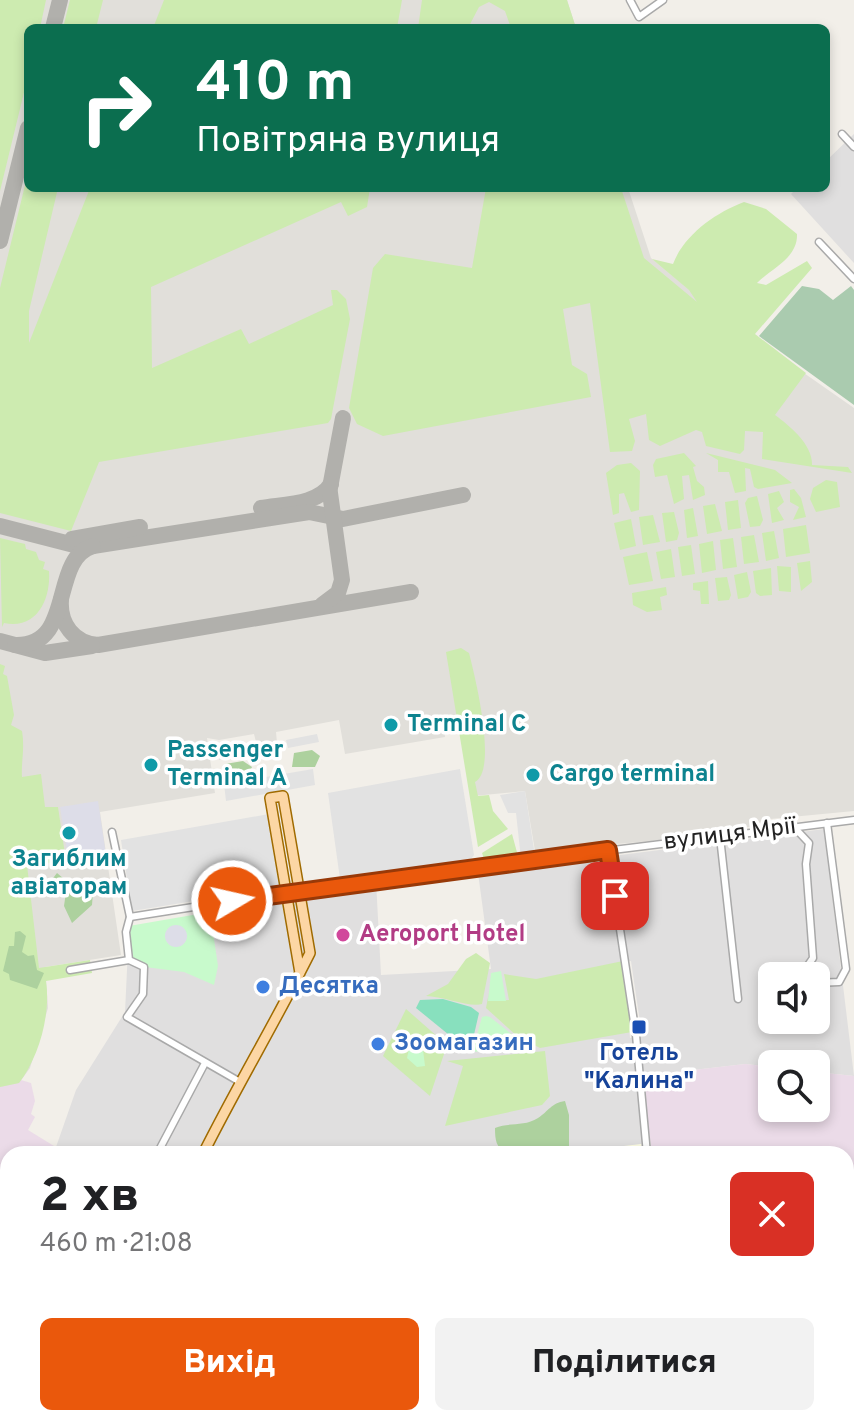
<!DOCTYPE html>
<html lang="uk">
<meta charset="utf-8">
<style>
body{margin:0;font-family:Overpass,sans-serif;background:#f2f2f2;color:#202124;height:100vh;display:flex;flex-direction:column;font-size:30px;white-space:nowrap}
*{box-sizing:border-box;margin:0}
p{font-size:26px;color:#757577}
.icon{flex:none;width:44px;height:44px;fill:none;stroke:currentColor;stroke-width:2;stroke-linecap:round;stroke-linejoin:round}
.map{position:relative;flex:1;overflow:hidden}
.sheet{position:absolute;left:0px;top:1146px;width:854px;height:280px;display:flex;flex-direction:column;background:#fff;border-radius:24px 24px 0 0;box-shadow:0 4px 12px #0003}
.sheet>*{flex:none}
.hud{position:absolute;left:24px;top:24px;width:806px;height:168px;border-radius:12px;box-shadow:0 4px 12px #0003;background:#0b6e4f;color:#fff;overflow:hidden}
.controls{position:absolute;left:758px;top:962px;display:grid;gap:16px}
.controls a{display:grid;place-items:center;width:72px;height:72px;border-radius:12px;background:#fff;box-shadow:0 4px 12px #0003;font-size:40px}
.pin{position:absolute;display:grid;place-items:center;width:68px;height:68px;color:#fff;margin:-34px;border-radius:16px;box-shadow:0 4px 12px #0006}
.me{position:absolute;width:88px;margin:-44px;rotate:81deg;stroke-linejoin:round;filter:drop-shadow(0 0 6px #0008)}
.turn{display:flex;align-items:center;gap:28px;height:168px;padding:0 40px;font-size:36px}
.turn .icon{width:104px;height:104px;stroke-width:2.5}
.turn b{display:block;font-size:56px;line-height:68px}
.round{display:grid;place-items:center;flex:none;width:84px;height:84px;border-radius:12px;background:#f2f2f2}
.head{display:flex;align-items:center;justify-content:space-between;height:136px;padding:0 40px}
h1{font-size:48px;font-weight:800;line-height:60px}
.cta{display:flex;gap:16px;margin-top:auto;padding:16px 40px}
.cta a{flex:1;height:92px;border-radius:12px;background:#ea580c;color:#fff;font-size:32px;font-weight:800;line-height:92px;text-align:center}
.cta a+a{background:#f2f2f2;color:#202124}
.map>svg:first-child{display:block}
</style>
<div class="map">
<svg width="854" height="1426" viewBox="0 0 854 1426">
<rect width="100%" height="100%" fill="#f2efe9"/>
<g fill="#e0dfdf" fill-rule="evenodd">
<polygon points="854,134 854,263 791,194 797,188 826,188 826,161"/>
<path d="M824,829l30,247 -38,-4v-8h-44v3l-27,-3 -103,12 8,67 -10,1 1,10h-574l-11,-7 20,-57 49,-78 4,-84 247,-47 5,94 110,-6 -13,-96zM631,961l11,75 -12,2 -7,-76zM772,976h44v44h-44z"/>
<polygon points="8,1369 8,1418 382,1418 378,1426 0,1426 0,1370"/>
<polygon points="391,1418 774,1418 779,1426 388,1426"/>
</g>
<g fill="#ebdbe8">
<polygon points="745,1064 772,1067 772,1108 816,1108 816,1072 854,1076 854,1271 846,1270 846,1154 652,1154 642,1076"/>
<polygon points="21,1080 31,1083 35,1101 31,1114 35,1117 28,1130 67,1154 8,1154 8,1234 0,1233 0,1087"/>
</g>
<polygon fill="#ffffe5" points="641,1144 642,1154 555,1154"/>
<polygon fill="#e1dfda" points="0,0 567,0 576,28 28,28 28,188 628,188 651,258 715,311 854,408 854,811 770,819 770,824 651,841 535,851 525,791 473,796 461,728 444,730 445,737 345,754 339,720 276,732 277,743 257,746 254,734 219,740 207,738 215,793 100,812 121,955 45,967 48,1008 30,1068 19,1083 0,1087"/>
<g fill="#cdebb0">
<polygon points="0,0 46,0 40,28 28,28 28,76 0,191"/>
<polygon points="70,0 103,0 96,28 63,28"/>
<polygon points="164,0 402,0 397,28 153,28"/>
<polygon points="422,0 567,0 576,28 511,28 505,11 489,2 479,7 468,28 418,28"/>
<polygon points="28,173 28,188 58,188 29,311 29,343 90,188 370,188 367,207 348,216 341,202 151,287 152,368 241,329 249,344 333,305 331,290 337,290 346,299 350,319 331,419 328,423 99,462 71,531 0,513 0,288"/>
<path d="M486,188h135l23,70 53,44 -8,-12 -37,-31 21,5c11,-29 42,-51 71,-62l22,7 31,25c1,24 -25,34 -40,49l9,2 41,-24 5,7 -57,66 51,39 -31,42c15,11 38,30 37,50l36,2 4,6 -90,-14 1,-27 -18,-1 -1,19 -4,4 -34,-8 -4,-14 -6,-2 -36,16 -11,-6 -3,-26 -17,5 6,22 -3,10 -22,1 -20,-149 -27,6 9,56 15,9 4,23 -208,39 -26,-12 -8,-16 24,-140 12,-14 87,14z"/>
<polygon points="684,453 696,466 693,467 697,481 704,487 705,495 693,500 689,475 682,476 684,499 674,504 667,475 655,477 653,465 656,459"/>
<polygon points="706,453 775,470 792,483 758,489 754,487 750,469 745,468 746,491 735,493 729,472 718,472 718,460"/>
<polygon points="631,463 640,471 639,510 631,512 624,493 619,494 619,513 613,515 606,473 617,465"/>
<polygon points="826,480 837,482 840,507 816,512 810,499 813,488"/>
<polygon points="794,489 801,498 806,517 793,520 799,507 790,502 790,490"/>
<polygon points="779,491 784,502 777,508 784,520 772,523 768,494"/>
<polygon points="757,496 763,520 760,526 750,527 745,503 748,498"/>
<polygon points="738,500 741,528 728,530 725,502"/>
<polygon points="715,504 722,531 707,534 703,506"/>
<polygon points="693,508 698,536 687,538 684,510"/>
<polygon points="674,512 679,533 677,540 666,542 662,513"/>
<polygon points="653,515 660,542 643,545 639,517"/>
<polygon points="631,519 636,546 620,550 614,523"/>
<polygon points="806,525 810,553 786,557 783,529"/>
<polygon points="774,531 779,558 766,561 762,533"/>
<polygon points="754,535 759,562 744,564 741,537"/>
<path d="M0,538l25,6 1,5 10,3 3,8 6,2 -2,7 6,2c2,28 -12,59 -45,52l-2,4z"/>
<polygon points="733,538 737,567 723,569 720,540"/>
<polygon points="713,541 716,570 702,573 699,544"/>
<polygon points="691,545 695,574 682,576 678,547"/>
<polygon points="671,549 675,577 661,579 656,552"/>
<polygon points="647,552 653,581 629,585 623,557"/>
<polygon points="810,561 812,582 801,591 797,563"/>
<polygon points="777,566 791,567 791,592 779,591"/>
<polygon points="771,568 772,595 760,596 756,593 753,571"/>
<polygon points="747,572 751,592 748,597 738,599 734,575"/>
<polygon points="727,577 731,595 729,600 718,601 715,578"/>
<polygon points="708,581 709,604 701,604 700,591 693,590 693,583"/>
<polygon points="666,587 667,595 660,597 662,610 647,612 633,605 632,593"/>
<path d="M461,648l8,5c6,23 29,117 6,129l3,14 11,-1 4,16 15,18 -30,18 -32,-195z"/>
<path d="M0,664l5,2 -2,8 4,2 7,39 -3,10 11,6c3,19 -1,30 0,46l19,-3 4,33h13l8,54 -39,4 12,103 51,-8 2,13 -46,8c5,33 -7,76 -27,102l-19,4z"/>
<polygon points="512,834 518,856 484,859 482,853"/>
<path d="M476,953l14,10 -8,41c-11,4 -40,-8 -56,-8l22,-12 18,-25z"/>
<polygon points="623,961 632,1032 540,1048 518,1037 486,1008 489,992 488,1001 509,1000 504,974 536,979"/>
<polygon points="406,1009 447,1045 430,1096 383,1056"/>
<polygon points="545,1051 550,1096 542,1105 445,1126 463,1066 447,1061"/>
<polygon points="0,1312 8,1312 8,1350 0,1352"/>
</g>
<g fill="#add19e">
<polygon points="312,750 320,756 315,767 292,767 294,753"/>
<polygon points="243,761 252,767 247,778 224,779 225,764"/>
<polygon points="57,873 71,885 89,883 93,892 92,905 72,923 64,906 66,892 47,886"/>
<polygon points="20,931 26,936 22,952 28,956 34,955 37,970 44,973 37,989 10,980 9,974 3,971 9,946 14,946 15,932"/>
<path d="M565,1101l4,14v37l-63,2c-10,-7 -11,-14 -11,-26 14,-6 29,-1 43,-10 11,-7 13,-15 27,-17z"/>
</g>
<polygon fill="#aacbaf" points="802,286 819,289 833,300 851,286 854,290 854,405 759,336"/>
<g fill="#c8facc">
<polygon points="210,912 218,966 214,985 184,972 145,967 145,963 131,958 129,926"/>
<polygon points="501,971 506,1001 488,1001 491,973"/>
<polygon points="486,1016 490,1017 528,1047 472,1052 482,1017"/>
<polygon points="422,1042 425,1066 417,1067 407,1058 409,1049"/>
</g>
<g fill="#88e0be">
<polygon points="443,999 471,1007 479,1013 470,1052 416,1008 420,1000"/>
<rect x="0" y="1244" width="8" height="68"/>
</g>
<g fill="#e2e2e2">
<polygon points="317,734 319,742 288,748 286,740"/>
<polygon points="249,747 250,755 219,760 218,752"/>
<polygon points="313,769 315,785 226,801 224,784"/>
<polygon points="460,769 474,855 467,864 340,879 328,793"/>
<polygon points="525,791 535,856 521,859 516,813 508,813 500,795"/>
<polygon points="269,814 281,887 132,911 121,840"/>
</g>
<g fill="#dddde8">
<polygon points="98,801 107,862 70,870 60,807"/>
<circle cx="176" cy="936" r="11"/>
</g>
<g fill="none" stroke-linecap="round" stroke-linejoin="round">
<g stroke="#b1b0ac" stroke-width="16">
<polyline points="53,28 60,0"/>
<polyline points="0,241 28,128"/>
<polyline points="329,493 343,418"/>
<path d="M261,508c23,-4 57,-3 70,-24"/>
<polyline points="0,526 74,545 93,546 309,512 343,519 463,495"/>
<polyline points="72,539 140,527"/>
<path d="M61,599c-2,25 13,44 37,46l313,-53"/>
<polyline points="322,605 338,593 342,580 330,493"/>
<polyline points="0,641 45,653 92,646"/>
<path d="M15,645c61,2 34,-86 78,-99"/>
</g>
<g stroke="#a9a9a9" stroke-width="9">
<g id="minor">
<polyline points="630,0 639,17 663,0"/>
<polyline points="842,134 854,147"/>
<polyline points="819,242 854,279"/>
<polyline points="794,827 809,843 806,864 813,958 806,968 810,976"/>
<polyline points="112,832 130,917 126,932 129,960 144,967 143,994 127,1017 240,1082"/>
<polyline points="720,837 738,999"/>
<polyline points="608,850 636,1035 647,1154"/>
<polyline points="130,917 339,884 854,820"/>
<polyline points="70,970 129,960"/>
<polyline points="816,983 839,982 846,969 827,823"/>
<polyline points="157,1154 205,1063"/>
<polyline points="26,1418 27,1426"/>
<polyline points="102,1418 103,1426"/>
<polyline points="177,1418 178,1426"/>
<polyline points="781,1418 785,1426"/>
<polyline points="291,1426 305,1418"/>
<polyline points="384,1426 388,1418"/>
<polyline points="578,1426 581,1418"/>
</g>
</g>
<g stroke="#a06b00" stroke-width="12">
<path id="primary" d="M203,1154c34,-68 73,-133 107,-201l-27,-157 -13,2 30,175"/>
</g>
<g stroke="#dc2a67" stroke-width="13">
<g id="trunk">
<polyline points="846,1297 854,1298"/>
<polyline points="0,1367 8,1366"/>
</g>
</g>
<use href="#minor" stroke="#fff" stroke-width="6"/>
<use href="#primary" stroke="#fcd6a4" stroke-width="9"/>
<use href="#trunk" stroke="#f2b4a3" stroke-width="10"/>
</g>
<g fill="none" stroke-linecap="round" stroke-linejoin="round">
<g stroke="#983908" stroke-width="20">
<polyline id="route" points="232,901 608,850 615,896"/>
</g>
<use href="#route" stroke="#ea580c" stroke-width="14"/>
</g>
<g fill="#0f9aa8" stroke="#fff" stroke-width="3">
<circle cx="391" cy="725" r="8"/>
<circle cx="151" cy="765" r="8"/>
<circle cx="533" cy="775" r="8"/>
<circle cx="69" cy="833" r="8"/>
</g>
<circle fill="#d1479c" stroke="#fff" stroke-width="3" cx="343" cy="935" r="8"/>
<g fill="#3f7fe0" stroke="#fff" stroke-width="3">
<circle cx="263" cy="987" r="8"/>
<circle cx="378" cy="1044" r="8"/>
</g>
<rect fill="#1a4fb4" stroke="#fff" stroke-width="3" x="631" y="1019" width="16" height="16" rx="4"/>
<g text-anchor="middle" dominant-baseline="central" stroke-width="7" stroke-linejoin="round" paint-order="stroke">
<g font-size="24" font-weight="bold" fill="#0d838f" stroke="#fff" text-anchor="start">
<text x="407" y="725">Terminal C</text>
<text x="167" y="751">Passenger<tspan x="167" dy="28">Terminal A</tspan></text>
<text x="549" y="775">Cargo terminal</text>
<text x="69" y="860" text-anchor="middle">Загиблим<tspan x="69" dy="28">авіаторам</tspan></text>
</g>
<g font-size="24" fill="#222" stroke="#fff">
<text transform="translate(730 835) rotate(-7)">вулиця Мрії</text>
</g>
<g font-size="24" font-weight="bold" fill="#b23c85" stroke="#fff" text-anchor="start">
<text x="359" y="935">Aeroport Hotel</text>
</g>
<g font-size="24" font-weight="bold" fill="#366cbe" stroke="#fff" text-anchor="start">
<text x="279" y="987">Десятка</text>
<text x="394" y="1044">Зоомагазин</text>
</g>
<g font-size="24" font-weight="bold" fill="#164399" stroke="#fff">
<text x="639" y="1054">Готель<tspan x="639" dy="28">"Калина"</tspan></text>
</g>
</g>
</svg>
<div class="controls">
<a><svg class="icon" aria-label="sound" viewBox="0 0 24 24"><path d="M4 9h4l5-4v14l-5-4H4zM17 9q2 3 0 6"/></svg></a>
<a><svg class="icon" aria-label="search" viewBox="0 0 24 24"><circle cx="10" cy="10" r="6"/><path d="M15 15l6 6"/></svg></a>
</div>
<div class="pin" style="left:615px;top:896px;background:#d93025"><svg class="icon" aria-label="arrive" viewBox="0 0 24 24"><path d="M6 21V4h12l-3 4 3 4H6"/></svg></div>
<svg class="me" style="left:232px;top:901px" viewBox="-20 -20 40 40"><circle r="17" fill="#ea580c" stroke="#fff" stroke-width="3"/><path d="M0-11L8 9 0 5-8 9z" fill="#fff"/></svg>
<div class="hud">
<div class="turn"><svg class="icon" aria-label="right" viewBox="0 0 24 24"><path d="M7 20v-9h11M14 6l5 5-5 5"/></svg><div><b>410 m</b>Повітряна вулиця</div></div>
</div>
<section class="sheet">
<div class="head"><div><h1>2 хв</h1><p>460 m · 21:08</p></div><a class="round" style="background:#d93025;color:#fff"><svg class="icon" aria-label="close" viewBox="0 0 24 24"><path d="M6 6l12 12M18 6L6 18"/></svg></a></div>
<div class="cta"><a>Вихід</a><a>Поділитися</a></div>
</section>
</div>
